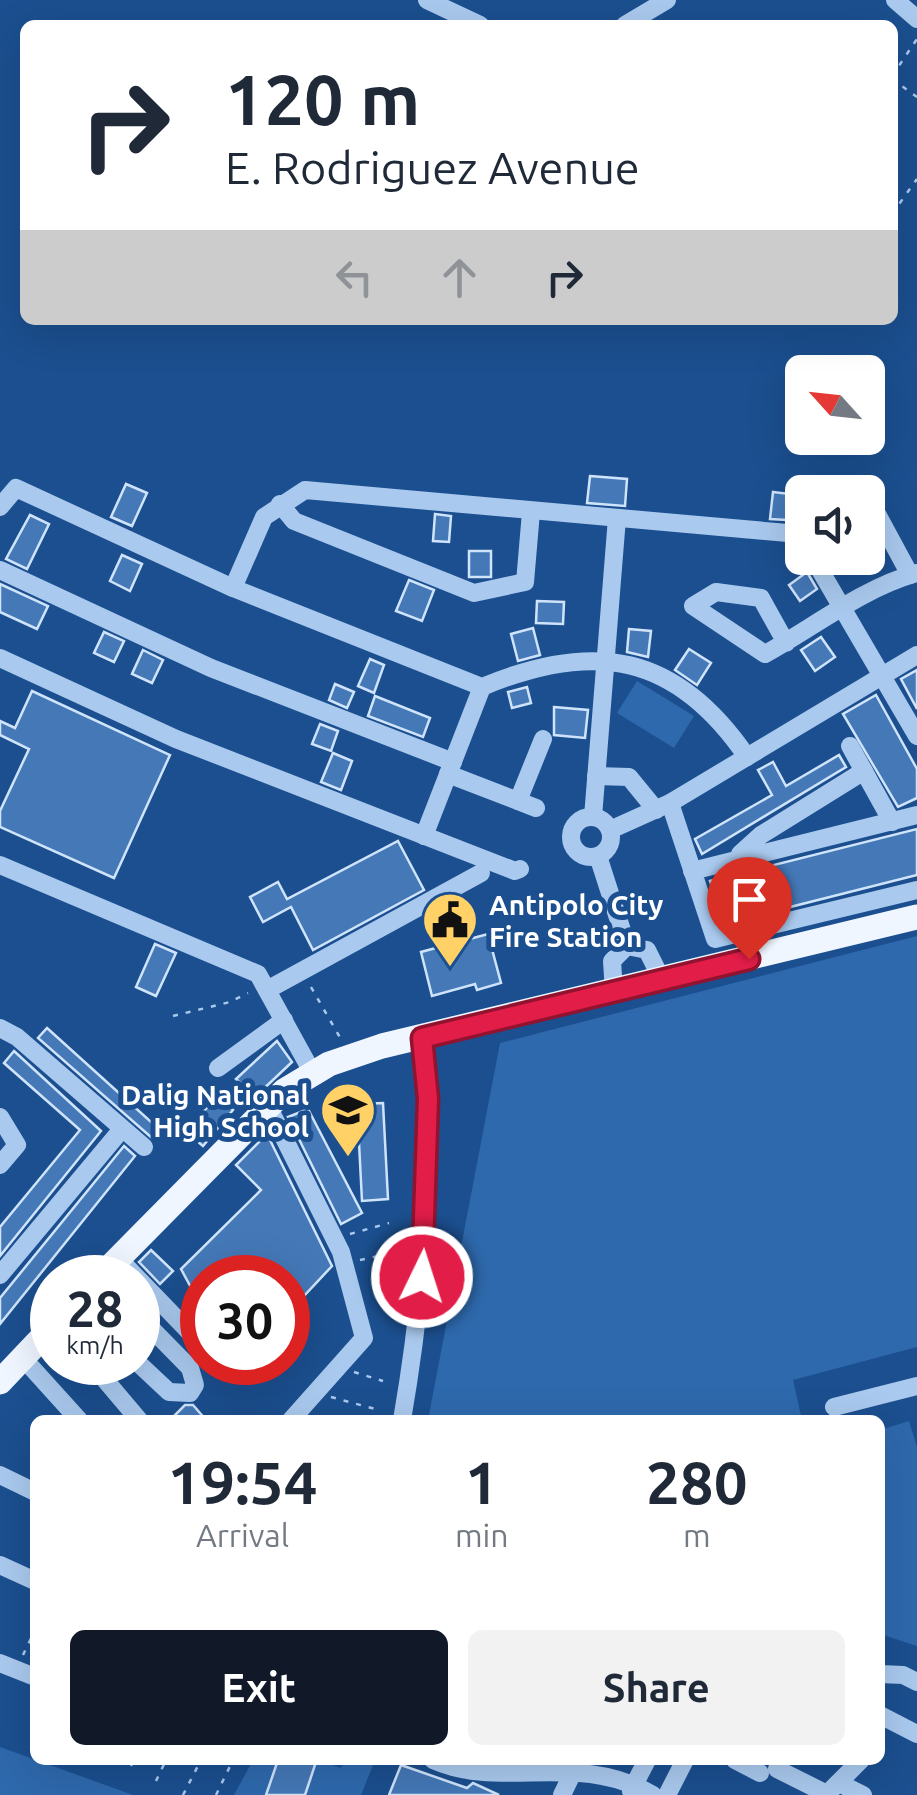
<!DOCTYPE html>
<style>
body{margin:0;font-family:Ubuntu,sans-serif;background:#f2f2f3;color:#1f2937;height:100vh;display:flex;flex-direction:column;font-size:38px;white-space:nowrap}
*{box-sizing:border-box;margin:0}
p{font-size:32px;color:#747a83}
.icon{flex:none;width:55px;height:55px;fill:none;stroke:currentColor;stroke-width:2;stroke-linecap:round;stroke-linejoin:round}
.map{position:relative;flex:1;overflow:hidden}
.side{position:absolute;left:30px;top:1415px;width:855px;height:350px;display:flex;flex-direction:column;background:#fff;border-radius:15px;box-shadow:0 10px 40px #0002}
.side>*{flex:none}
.banner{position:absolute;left:20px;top:20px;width:878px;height:305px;border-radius:15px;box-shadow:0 10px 40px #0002;background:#fff;color:#1f2937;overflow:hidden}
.needle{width:65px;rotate:297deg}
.tools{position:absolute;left:785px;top:355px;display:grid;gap:20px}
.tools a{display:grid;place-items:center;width:100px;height:100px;border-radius:15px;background:#fff;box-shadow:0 10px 40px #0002;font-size:50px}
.speed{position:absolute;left:30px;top:1255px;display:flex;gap:20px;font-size:50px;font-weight:700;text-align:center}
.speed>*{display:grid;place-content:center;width:130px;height:130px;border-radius:50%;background:#fff;box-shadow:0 10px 40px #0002;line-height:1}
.speed small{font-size:25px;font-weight:400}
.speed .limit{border:15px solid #d22;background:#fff;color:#111}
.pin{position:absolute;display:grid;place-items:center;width:85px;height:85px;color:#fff;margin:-102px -42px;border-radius:50% 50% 50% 0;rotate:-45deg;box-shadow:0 0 10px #0007}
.pin .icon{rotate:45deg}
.me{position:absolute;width:110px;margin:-55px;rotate:4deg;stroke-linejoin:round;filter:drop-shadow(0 0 8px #0008)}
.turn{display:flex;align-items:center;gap:35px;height:210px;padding:0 40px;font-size:45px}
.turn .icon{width:130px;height:130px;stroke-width:2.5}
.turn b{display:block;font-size:70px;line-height:85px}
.lanes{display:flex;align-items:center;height:95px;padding:0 40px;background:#0003;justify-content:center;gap:50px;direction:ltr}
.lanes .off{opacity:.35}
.eta{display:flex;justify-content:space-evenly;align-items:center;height:170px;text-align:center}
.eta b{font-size:60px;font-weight:600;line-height:70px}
.action{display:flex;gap:20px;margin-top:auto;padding:20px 40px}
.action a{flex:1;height:115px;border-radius:15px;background:#111827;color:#fff;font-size:40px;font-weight:600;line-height:115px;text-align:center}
.action a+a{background:#f2f2f3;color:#1f2937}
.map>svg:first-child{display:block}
</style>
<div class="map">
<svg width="917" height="1795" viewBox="0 0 917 1795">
<rect width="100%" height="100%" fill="#1b4f8f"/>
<g fill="#2e69ad">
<polygon points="637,681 694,716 674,748 617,713"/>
<polygon points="917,936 917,1347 793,1380 802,1420 428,1420 500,1043"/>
<polygon points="909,1421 917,1447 917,1646 880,1634 880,1430"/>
<polygon points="0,1747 133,1795 0,1795"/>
<polygon points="253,1760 317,1760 341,1768 345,1760 375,1760 361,1795 234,1795"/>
</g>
<g fill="#4478b7" stroke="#cfe3fa" stroke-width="2.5">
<polygon points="590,476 627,479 625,506 587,503"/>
<polygon points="126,484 147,493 132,526 111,517"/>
<polygon points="773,492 790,494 787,520 770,519"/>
<polygon points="435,514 451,516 449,542 433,541"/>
<polygon points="30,515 49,524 27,569 6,559"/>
<rect x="469" y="551" width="22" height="26"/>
<polygon points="122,555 142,564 130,591 110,581"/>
<polygon points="807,572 817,589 800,601 789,585"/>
<polygon points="409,580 434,590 422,621 396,611"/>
<polygon points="0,584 48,606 37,629 0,612"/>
<polygon points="537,601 564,602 563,624 536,623"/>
<polygon points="533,628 540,655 518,661 511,634"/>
<polygon points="629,629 651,631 648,657 627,652"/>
<polygon points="104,632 124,641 114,662 94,653"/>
<polygon points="821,637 835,657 815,671 801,650"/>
<polygon points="689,649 711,663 697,685 675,670"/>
<polygon points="143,650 163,660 152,683 132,674"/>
<polygon points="370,659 384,665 374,693 358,686"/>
<polygon points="917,670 917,709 901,679"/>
<polygon points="335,684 354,692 347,708 329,700"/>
<polygon points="527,687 531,703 512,708 508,692"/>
<polygon points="32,691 170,755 114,878 0,827 0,811 29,749 0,735 0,721 15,728"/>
<polygon points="876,695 917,769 917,798 898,807 843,714"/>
<polygon points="375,696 430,718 423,737 368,716"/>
<polygon points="554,707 588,710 585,738 554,735"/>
<polygon points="320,724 338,731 331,751 312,744"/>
<polygon points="333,753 352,761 341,790 321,782"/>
<polygon points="839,755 846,767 702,854 695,839 772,795 758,770 773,762 786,786"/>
<polygon points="917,829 917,875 723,924 710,881"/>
<polygon points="398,841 424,890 313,950 291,907 263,922 250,897 278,882 287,899"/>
<polygon points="488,934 501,983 477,990 475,984 432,996 421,952"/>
<polygon points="155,944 176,953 156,996 136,987"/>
<polygon points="47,1028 160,1130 152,1138 38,1038"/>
<polygon points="277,1041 292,1062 256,1096 236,1079"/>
<polygon points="14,1051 101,1131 0,1256 0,1227 80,1130 4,1063"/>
<polygon points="217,1096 233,1110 203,1146 186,1132"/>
<polygon points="383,1103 388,1199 362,1201 357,1104"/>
<polygon points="308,1109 362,1213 341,1224 288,1117"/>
<polygon points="267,1134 332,1266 288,1313 288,1278 202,1278 202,1308 181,1269 261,1190 236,1165"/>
<polygon points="124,1146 135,1156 0,1324 0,1298"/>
<polygon points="151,1250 173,1271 160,1284 139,1262"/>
<polygon points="185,1405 193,1405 206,1420 170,1420"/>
<polygon points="278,1760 316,1762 305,1795 266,1795"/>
<polygon points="401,1765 467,1788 473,1783 499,1795 389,1795"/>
</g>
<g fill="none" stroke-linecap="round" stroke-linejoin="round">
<g stroke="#a9c9ee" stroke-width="2.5" stroke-dasharray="5 8" stroke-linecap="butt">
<polyline points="892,76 917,39"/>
<polyline points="892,79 917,97"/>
<polyline points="892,214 917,179"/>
<polyline points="311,987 342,1041"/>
<polyline points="173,1016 230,1002 248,993"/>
<polyline points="350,1234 389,1223"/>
<polyline points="360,1260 393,1253"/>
<polyline points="354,1372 383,1381"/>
<polyline points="331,1397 375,1409"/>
<polyline points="314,1417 326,1420"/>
<polyline points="23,1655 35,1630"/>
<polyline points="131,1766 134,1760"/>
<polyline points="156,1781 166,1760"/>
<polyline points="183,1795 201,1760"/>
<polyline points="216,1795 233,1760"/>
</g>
<g stroke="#a9c9ee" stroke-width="18">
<polyline points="427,0 480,25"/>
<polyline points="895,0 917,19"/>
<polyline points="625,25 667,0"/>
<polyline points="876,501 876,512 910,575"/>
<polyline points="280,504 294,521 474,593 525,582 531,512"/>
<path d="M0,507l16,-19 217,100 249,99c112,-47 194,-34 265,70"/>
<polyline points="813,558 917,736"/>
<polyline points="0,570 211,668 453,762"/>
<polyline points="233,588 264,517 305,490 799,534 802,540"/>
<path d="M786,643l-25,-45 -45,-6 -23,14 72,48c49,-27 98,-66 152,-81"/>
<polyline points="0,658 176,739 515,871 520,869"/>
<polyline points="850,746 892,822"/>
<polyline points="448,774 536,808"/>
<polyline points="596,776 629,777 656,810"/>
<polyline points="518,801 543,739"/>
<polyline points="670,803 715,939 917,890"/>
<circle cx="591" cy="837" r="20"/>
<polyline points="593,817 617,518"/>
<polyline points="610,830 670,803 917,655"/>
<polyline points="424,836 482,687"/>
<polyline points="740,854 761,835 864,771"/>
<polyline points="598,856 627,946"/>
<polyline points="0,865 258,974 312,1072"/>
<polyline points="692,871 917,815"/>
<polyline points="267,990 481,873"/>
<polyline points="614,992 612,961 627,946 647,950 662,980"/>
<polyline points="0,1028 17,1037 144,1147"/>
<polyline points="218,1068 284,1020"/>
<polyline points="268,1106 341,1252 364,1338 291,1420"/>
<polyline points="0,1117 17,1145 0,1165"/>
<polyline points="118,1258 202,1345"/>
<polyline points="0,1275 122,1129"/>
<polyline points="23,1358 79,1420"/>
<polyline points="90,1362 139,1420"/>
<polyline points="137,1362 169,1392 190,1393 195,1385 190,1368 138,1315"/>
<polyline points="220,1362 228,1371"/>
<polyline points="834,1407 917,1386"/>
<path d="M402,1420c22,-127 32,-254 20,-382"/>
<polyline points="0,1475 35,1492"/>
<polyline points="0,1565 35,1581"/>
<polyline points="0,1663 35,1677"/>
<polyline points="880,1674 903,1675 917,1682"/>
<polyline points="880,1715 917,1734"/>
<path d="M433,1760c70,31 143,-10 220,35"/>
<polyline points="735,1760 760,1773"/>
<polyline points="777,1769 827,1794"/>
<polyline points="841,1784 863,1795"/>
<polyline points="631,1791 647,1760"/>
<polyline points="562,1795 574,1770"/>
<polyline points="667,1795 685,1760"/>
<polyline points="826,1795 861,1760"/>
</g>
<g stroke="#f0f6ff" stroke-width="25">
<polyline points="99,1278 284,1091 329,1064 382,1046 917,917"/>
<polyline points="0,1382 52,1327"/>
</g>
</g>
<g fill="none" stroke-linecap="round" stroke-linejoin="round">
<g stroke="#92132f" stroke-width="25">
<polyline id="route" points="422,1277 428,1099 422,1038 749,959"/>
</g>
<use href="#route" stroke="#e11d48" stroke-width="18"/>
</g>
<defs>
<g id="civic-pin" transform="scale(2.875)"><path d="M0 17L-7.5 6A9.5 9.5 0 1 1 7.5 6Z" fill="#ffd166" stroke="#1b4f8f"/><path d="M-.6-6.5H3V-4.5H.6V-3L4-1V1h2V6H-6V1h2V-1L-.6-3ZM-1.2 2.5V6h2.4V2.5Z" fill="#111"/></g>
<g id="school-pin" transform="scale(2.875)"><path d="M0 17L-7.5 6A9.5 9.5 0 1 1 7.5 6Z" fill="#ffd166" stroke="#1b4f8f"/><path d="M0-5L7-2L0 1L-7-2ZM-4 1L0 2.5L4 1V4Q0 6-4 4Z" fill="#111"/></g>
</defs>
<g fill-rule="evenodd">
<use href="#civic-pin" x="450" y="920"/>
<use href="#school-pin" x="348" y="1110"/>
</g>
<g text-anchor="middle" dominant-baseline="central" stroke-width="10" stroke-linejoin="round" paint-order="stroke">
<g font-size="28" font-weight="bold" fill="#fff" stroke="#1b4f8f" text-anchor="start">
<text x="489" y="904">Antipolo City<tspan x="489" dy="32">Fire Station</tspan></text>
<text x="309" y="1094" text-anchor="end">Dalig National<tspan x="309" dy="32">High School</tspan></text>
</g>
</g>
</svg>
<div class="tools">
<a><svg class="needle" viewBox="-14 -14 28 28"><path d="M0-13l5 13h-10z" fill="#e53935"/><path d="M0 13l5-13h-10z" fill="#747a83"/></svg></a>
<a><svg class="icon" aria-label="sound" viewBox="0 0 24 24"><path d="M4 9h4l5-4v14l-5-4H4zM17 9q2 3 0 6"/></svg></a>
</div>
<div class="speed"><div>28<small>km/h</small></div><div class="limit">30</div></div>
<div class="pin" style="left:749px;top:959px;background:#d93025"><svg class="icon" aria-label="arrive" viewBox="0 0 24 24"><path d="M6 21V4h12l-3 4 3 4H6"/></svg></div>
<svg class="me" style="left:422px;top:1277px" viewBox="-20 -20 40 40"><circle r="17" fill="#e11d48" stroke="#fff" stroke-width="3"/><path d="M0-11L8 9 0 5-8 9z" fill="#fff"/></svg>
<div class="banner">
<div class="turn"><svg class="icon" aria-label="right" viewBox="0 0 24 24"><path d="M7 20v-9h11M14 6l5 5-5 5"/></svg><div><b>120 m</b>E. Rodriguez Avenue</div></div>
<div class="lanes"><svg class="icon off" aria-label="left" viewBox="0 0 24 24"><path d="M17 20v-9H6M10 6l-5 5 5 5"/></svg><svg class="icon off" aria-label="ahead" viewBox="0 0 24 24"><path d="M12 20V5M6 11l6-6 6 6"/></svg><svg class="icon" aria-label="right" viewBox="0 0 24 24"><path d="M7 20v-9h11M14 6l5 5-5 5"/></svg></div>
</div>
<section class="side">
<div class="eta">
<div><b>19:54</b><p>Arrival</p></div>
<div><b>1</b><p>min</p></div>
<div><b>280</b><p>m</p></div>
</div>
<div class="action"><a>Exit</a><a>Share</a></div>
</section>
</div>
